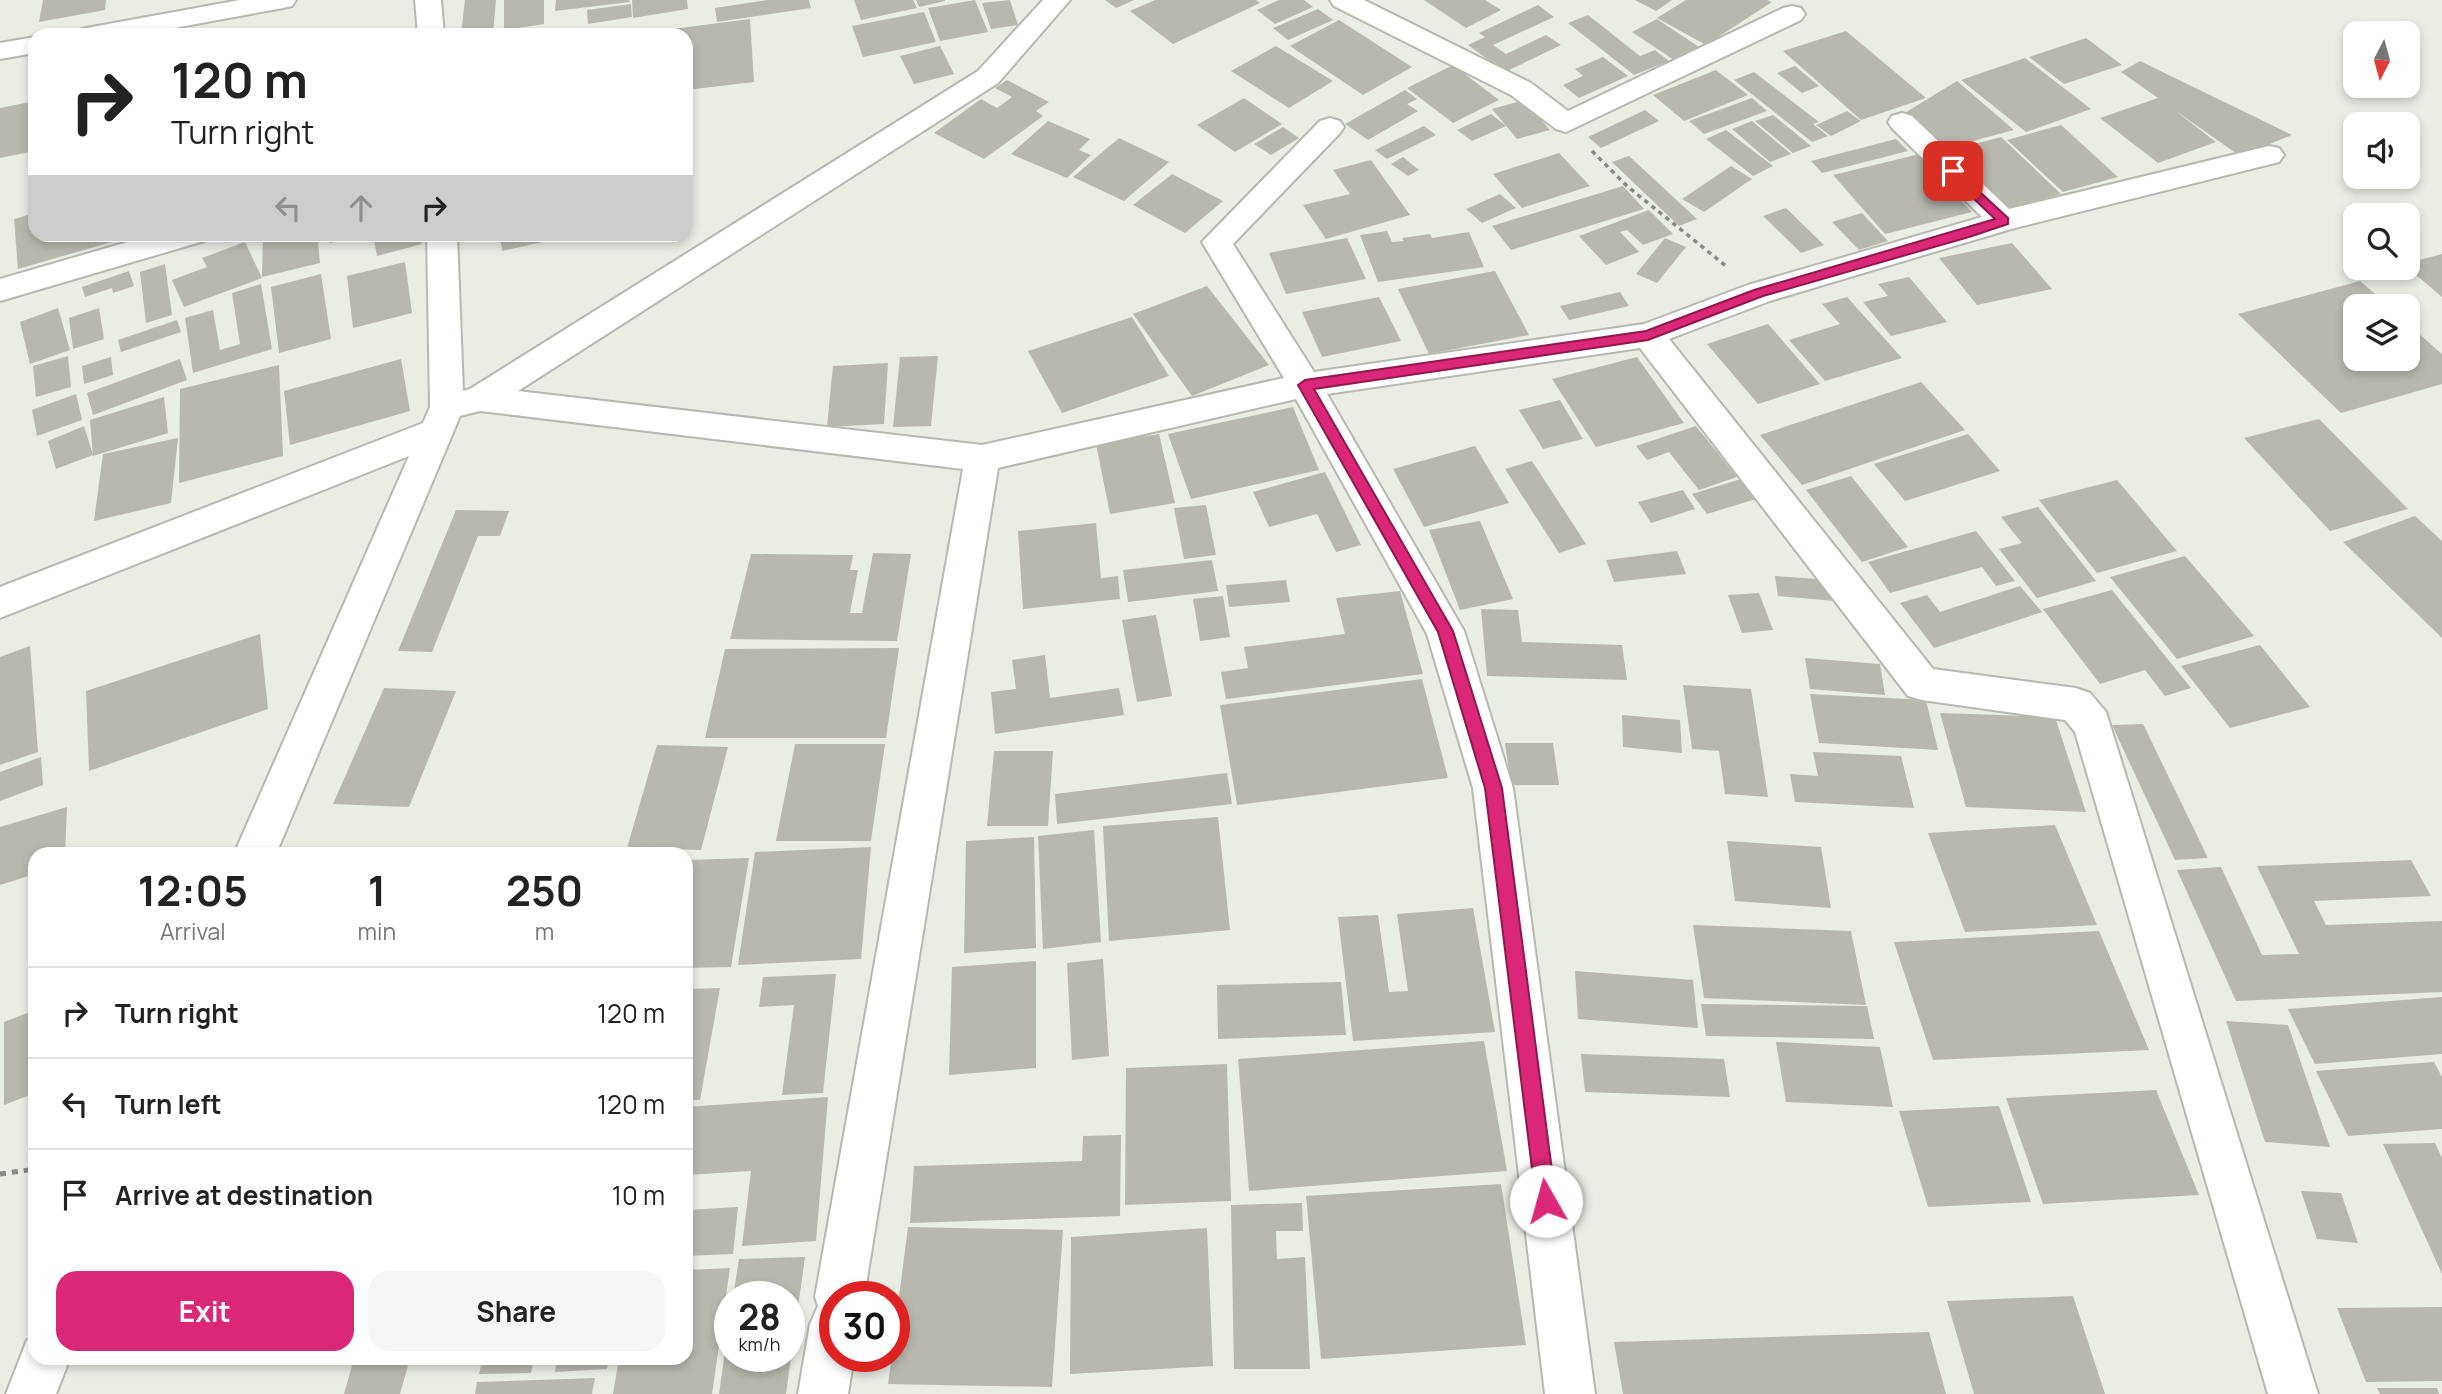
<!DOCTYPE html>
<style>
body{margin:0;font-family:Manrope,sans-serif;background:#f6f6f6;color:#222;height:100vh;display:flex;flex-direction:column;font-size:26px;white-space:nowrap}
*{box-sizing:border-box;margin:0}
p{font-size:23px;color:#767676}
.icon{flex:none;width:38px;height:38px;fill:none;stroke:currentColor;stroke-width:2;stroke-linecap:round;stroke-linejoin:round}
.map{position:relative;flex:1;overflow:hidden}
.sheet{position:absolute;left:28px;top:847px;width:665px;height:518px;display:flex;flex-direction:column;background:#fff;border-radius:21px;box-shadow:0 4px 10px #0003}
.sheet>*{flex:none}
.banner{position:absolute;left:28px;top:28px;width:665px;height:214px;border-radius:21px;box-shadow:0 4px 10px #0003;background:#fff;color:#222;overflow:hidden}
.needle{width:46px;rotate:186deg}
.controls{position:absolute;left:2343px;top:21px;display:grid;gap:14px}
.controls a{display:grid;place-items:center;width:77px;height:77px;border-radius:14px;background:#fff;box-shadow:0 4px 10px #0003;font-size:35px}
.speed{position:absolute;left:714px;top:1281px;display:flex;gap:14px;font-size:35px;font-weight:700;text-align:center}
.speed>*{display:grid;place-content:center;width:91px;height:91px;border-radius:50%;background:#fff;box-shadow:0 4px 10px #0003;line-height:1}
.speed small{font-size:18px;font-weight:400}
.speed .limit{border:10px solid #d22;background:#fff;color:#111}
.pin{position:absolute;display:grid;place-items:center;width:60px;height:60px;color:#fff;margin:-30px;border-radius:14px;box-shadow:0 4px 10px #0006}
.me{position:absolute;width:77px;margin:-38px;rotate:353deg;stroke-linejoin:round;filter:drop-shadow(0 0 5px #0008)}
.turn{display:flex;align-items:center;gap:24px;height:147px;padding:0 28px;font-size:32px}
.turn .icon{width:91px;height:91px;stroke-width:2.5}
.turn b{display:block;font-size:49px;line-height:60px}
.lanes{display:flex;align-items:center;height:66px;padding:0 28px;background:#0003;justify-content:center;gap:35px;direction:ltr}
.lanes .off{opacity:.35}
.eta{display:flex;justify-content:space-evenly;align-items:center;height:119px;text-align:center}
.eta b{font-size:42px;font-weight:700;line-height:49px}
.button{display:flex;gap:14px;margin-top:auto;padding:14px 28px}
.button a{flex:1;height:80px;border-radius:21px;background:#db2777;color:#fff;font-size:28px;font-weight:700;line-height:80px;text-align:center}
.button a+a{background:#f6f6f6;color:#222}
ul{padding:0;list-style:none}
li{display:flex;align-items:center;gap:21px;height:91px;padding:0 28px;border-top:2px solid #e0e0e0}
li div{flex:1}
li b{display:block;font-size:26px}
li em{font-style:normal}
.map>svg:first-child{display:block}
</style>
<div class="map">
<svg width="2442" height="1394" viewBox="0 0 2442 1394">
<rect width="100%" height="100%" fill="#e9ede4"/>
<g fill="#b9b8af">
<polygon points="43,0 106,0 105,10 39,22"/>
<polygon points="465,0 496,0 493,33 461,35"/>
<polygon points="504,0 544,0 544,24 504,30"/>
<polygon points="556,0 629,0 630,2 555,11"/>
<polygon points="632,0 687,0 688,9 633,18"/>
<polygon points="768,0 809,0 811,8 717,22 715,8"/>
<polygon points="854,0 913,0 917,8 861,20"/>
<polygon points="916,0 945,0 945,1 919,7"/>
<polygon points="975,0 988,32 940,41 928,8"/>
<polygon points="1010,0 1018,25 991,29 982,3"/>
<polygon points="1105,0 1134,0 1116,8"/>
<polygon points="1155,0 1256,0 1260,3 1173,44 1130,11"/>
<polygon points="1279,0 1304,0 1313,7 1275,24 1257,10"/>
<polygon points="1424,0 1485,0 1501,10 1466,28"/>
<polygon points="1635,0 1672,0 1656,11"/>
<polygon points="1686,0 1767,0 1772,2 1706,45 1657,18"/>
<polygon points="631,4 632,17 588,24 587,10"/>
<polygon points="1538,5 1554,17 1493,45 1506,54 1546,35 1561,45 1505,72 1468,45 1485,37 1479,33"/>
<polygon points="1318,9 1333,20 1288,40 1273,28"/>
<polygon points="924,12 936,42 863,57 852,26"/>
<polygon points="1588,15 1640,56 1655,50 1669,61 1634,75 1568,23"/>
<polygon points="750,19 754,82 686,90 686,35 665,35 665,30"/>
<polygon points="1657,19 1699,47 1674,60 1632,32"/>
<polygon points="1339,20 1412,67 1363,95 1290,46"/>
<polygon points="1846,31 1926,98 1861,120 1783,51"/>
<polygon points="2086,38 2122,65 2064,84 2029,57"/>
<polygon points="940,46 954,74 914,84 900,56"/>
<polygon points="1276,46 1333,81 1289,108 1231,71"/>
<polygon points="1603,57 1628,76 1579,98 1563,85 1583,76 1575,69"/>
<polygon points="2025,58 2091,109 2026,132 1961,80"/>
<polygon points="2140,61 2292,135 2240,156 2173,109 2216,142 2158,163 2100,118 2158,98 2121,72"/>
<polygon points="1453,65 1499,100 1453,123 1407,88"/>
<polygon points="1795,66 1819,86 1802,93 1777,73"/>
<polygon points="1716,70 1748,95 1684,121 1653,95"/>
<polygon points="1754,72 1819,122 1813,124 1828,136 1812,142 1734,80"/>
<polygon points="1007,80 1049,102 1036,111 1043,116 984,159 934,133 981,99 997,108 1012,97 995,88"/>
<polygon points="1957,81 2014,130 1939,150 1903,114"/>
<polygon points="1405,90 1417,99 1407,104 1418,111 1368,140 1345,124"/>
<polygon points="1244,98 1282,124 1235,152 1197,125"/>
<polygon points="1752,98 1767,111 1704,134 1689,121"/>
<polygon points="1524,100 1550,130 1517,139 1492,109"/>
<polygon points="35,101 35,151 0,158 0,108"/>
<polygon points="1645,110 1659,121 1601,148 1588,137"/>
<polygon points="1847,111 1861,121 1831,136 1816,125"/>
<polygon points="1491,114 1506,126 1472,141 1457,130"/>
<polygon points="1773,115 1811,146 1793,153 1755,121"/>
<polygon points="1048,121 1090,139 1079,150 1091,155 1067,178 1011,154"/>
<polygon points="1752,121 1791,154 1770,162 1732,129"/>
<polygon points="2061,125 2118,177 2063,192 2007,140"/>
<polygon points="1424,126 1436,135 1387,159 1375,150"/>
<polygon points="1283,127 1299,138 1271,155 1254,144"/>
<polygon points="1726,130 1773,166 1753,176 1706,139"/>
<polygon points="2001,137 2061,194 2003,210 1944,152"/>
<polygon points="1119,138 1169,162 1124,201 1073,177"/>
<polygon points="1896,139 1908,151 1822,173 1811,161"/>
<polygon points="1559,153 1590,186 1522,208 1493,174"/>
<polygon points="1924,153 1932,162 1926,163 1972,212 1885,234 1833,175"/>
<polygon points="1629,156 1697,219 1679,226 1612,162"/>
<polygon points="1403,157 1419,170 1408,176 1391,164"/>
<polygon points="1371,160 1410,215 1326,239 1303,205 1350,194 1333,170"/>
<polygon points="1731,166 1752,179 1704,212 1682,199"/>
<polygon points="1172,174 1223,201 1185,233 1133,205"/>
<polygon points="1623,186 1644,209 1511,250 1492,226"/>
<polygon points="1500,194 1516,208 1482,223 1466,209"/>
<polygon points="1786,208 1824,245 1801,253 1763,216"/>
<polygon points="1649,210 1673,234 1643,245 1627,230 1620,232 1639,252 1606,265 1579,236"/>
<polygon points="35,213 35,234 111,234 112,242 18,269 14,219"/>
<polygon points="1862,213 1888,241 1859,250 1832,222"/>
<polygon points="1387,231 1392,242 1404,241 1402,238 1430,234 1432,238 1469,232 1484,267 1378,282 1360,235"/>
<polygon points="263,234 317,234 320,263 262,277"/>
<polygon points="329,234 357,234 357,235 330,243"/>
<polygon points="373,234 420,234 422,244 377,256"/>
<polygon points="500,234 568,234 568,236 502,251"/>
<polygon points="1347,238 1366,279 1286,294 1269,253"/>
<polygon points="1665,238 1686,247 1657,283 1636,274"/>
<polygon points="245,242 262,278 184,307 172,280 207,267 202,258"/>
<polygon points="2012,243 2052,289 1977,305 1939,258"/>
<polygon points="2442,254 2442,297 2408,268 2408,263"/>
<polygon points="405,262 412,313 353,328 347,276"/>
<polygon points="165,264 172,315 146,323 140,272"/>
<polygon points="129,271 134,286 113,293 112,288 85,297 82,287"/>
<polygon points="1495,271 1529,335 1429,354 1398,289"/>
<polygon points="321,274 331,339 279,353 271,287"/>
<polygon points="1909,277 1947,322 1891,336 1863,302 1888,296 1878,284"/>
<polygon points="2360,281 2389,306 2356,306 2356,359 2408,359 2408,324 2442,354 2442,384 2341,413 2238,314"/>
<polygon points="261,284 272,349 193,373 185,318 213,310 220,350 240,344 232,293"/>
<polygon points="1207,286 1269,365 1192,396 1133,314"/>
<polygon points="1620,292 1629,306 1569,320 1560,306"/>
<polygon points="1379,297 1401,341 1322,357 1302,312"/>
<polygon points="1847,297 1902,358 1825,381 1789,340 1840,324 1822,304"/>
<polygon points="58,308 70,350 30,364 20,322"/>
<polygon points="99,308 104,339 73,349 69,318"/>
<polygon points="1132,317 1169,376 1062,413 1028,351"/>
<polygon points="177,320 181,332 121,352 118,340"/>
<polygon points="1768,324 1820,384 1758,404 1707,344"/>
<polygon points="68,356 71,387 36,397 33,366"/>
<polygon points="938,356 931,426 893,427 900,357"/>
<polygon points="111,357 113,375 84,384 82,366"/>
<polygon points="1637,357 1684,423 1596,447 1552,379"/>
<polygon points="180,359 187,380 93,415 87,393"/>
<polygon points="401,359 410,411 290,445 284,391"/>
<polygon points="888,363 884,424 827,427 833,366"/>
<polygon points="279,365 283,456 179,483 180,389"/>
<polygon points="1921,382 1965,430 1802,485 1760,435"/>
<polygon points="76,394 82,420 37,436 32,410"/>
<polygon points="164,397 168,433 93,456 90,420"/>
<polygon points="1560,400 1583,439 1543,449 1519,410"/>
<polygon points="1293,407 1319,470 1191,499 1168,434"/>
<polygon points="2319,419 2408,509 2330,531 2244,438"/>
<polygon points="84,426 93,455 56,469 48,441"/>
<polygon points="1696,426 1737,477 1699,490 1669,452 1647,460 1636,446"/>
<polygon points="1159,434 1175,503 1110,514 1096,444"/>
<polygon points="1968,434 2000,471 1905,501 1874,464"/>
<polygon points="178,438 171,503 94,521 103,454"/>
<polygon points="1475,446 1509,503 1424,527 1393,469"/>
<polygon points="1532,461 1586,544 1559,553 1505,469"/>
<polygon points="1325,472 1361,545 1336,552 1317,514 1269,527 1253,492"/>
<polygon points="1851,476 1908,547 1862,562 1806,490"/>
<polygon points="1741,479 1756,499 1707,514 1692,494"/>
<polygon points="2117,480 2177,551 2097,573 2039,500"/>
<polygon points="1683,490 1695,509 1651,523 1638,502"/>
<polygon points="1206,505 1216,555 1184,559 1174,508"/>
<polygon points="2038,507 2096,581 2037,598 1999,549 2022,543 2001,517"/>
<polygon points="456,510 509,511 500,536 478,536 432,652 398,651"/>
<polygon points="2415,516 2442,541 2442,638 2343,542"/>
<polygon points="1480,521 1513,599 1460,610 1429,530"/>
<polygon points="1096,523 1101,578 1118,576 1120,599 1023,609 1018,531"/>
<polygon points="1976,531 2015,581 1996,586 1982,567 1890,593 1868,562"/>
<polygon points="1677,551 1686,574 1614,582 1606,560"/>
<polygon points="873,553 911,554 897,641 730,639 751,554 853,555 850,570 858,570 850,613 862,613"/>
<polygon points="2185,556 2254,636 2177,659 2110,577"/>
<polygon points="1212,560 1218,591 1128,602 1123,570"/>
<polygon points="1775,576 1831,580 1835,601 1778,596"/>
<polygon points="1286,580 1290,602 1229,607 1226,585"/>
<polygon points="2020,586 2042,612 1934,648 1900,603 1927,595 1940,612"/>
<polygon points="2112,590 2191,688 2165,696 2145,670 2100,684 2043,609"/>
<polygon points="1400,591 1423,674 1226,699 1221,672 1248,668 1244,647 1345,634 1336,598"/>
<polygon points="1759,593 1773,630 1742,633 1728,595"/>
<polygon points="1223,596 1230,637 1200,641 1193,599"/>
<polygon points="1481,609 1518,610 1522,642 1622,645 1627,680 1487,676"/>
<polygon points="1156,615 1172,696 1137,702 1122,620"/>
<polygon points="260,634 268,709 89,771 86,691"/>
<polygon points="2260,645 2310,707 2230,728 2181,666"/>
<polygon points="30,646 38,752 0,765 0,657"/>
<polygon points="899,648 886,738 705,738 725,649"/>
<polygon points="1045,655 1050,698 1119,688 1124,715 995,734 991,692 1016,689 1012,660"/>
<polygon points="1805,658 1880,664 1885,695 1810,689"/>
<polygon points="1422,679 1448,778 1237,805 1220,705"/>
<polygon points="1683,685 1751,689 1768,797 1725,794 1719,751 1692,749"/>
<polygon points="384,688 456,691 409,807 333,804"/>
<polygon points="1810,694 1926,700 1938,750 1819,743"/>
<polygon points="1940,713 2055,717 2086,812 1966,807"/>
<polygon points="1622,715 1680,720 1682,753 1623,747"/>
<polygon points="2143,724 2208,858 2175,860 2112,725"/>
<polygon points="1505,743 1553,743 1559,785 1511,785"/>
<polygon points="795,744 885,744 871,841 776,841"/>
<polygon points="657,745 728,747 701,850 627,848"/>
<polygon points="994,751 1053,751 1048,826 987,826"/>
<polygon points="1813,752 1901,756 1914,808 1795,802 1790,774 1818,776"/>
<polygon points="41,757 43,785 0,801 0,772"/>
<polygon points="1227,773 1232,804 1057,824 1055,794"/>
<polygon points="67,807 65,854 35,854 35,874 0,885 0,827"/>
<polygon points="1218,817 1230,930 1109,941 1103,826"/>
<polygon points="2055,825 2097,925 1965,932 1928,833"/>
<polygon points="1094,830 1101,942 1043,949 1038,836"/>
<polygon points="1034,837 1036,948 964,953 966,841"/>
<polygon points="1727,841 1821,847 1831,908 1735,901"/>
<polygon points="871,847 861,959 738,965 755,852"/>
<polygon points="497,850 557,852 557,854 496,854"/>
<polygon points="749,858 731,967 686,968 686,860"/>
<polygon points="2411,860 2431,896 2314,901 2326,925 2442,921 2442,992 2236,1001 2177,870 2221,867 2262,955 2299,954 2257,866"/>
<polygon points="1473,908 1495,1032 1353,1041 1338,917 1378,915 1389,992 1408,991 1397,914"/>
<polygon points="1693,925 1851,931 1866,1005 1704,998"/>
<polygon points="2099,931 2149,1050 1933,1060 1894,942"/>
<polygon points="1103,959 1109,1056 1072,1060 1067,963"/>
<polygon points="1036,961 1036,1068 949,1075 952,967"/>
<polygon points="1575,971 1693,980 1698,1028 1578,1019"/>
<polygon points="836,974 823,1093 782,1095 794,1005 759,1007 763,977"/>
<polygon points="1341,982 1346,1035 1218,1039 1217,985"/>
<polygon points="720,988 700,1100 686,1100 686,989"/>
<polygon points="2442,997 2442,1054 2315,1064 2288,1009"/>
<polygon points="1701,1004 1867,1006 1874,1039 1706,1036"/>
<polygon points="35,1010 35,1093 4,1105 4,1022"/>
<polygon points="2226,1021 2288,1025 2330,1147 2265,1142"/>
<polygon points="1484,1041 1507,1171 1249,1191 1238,1059"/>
<polygon points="1776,1042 1880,1047 1893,1107 1786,1102"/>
<polygon points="1581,1054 1724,1059 1730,1097 1585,1092"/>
<polygon points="2434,1062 2442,1077 2442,1129 2348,1136 2316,1071"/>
<polygon points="1227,1064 1231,1201 1125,1205 1126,1068"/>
<polygon points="2156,1090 2199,1195 2043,1204 2006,1098"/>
<polygon points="828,1097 816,1241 742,1246 751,1171 686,1175 686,1107"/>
<polygon points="1999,1106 2031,1202 1928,1207 1899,1111"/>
<polygon points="1121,1135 1120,1216 910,1223 914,1166 1082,1161 1083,1136"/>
<polygon points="2435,1143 2442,1158 2442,1274 2383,1144"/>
<polygon points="1501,1184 1526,1345 1321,1359 1306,1196"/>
<polygon points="2301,1191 2341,1193 2358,1243 2317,1239"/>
<polygon points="1302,1203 1303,1231 1276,1231 1277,1259 1305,1257 1310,1369 1234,1369 1231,1205"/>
<polygon points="738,1207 733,1254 686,1256 686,1210"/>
<polygon points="908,1227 1063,1230 1052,1387 888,1384 892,1356 894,1356 894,1336"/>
<polygon points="1207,1228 1213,1366 1070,1374 1071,1237"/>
<polygon points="805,1257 786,1394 719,1394 728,1330 730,1356 789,1356 789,1297 733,1297 739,1259"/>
<polygon points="730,1268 712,1394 613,1394 619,1358 686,1358 686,1270"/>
<polygon points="2073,1296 2105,1394 1974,1394 1947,1301"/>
<polygon points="2442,1307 2442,1381 2366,1382 2337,1308"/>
<polygon points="1929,1332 1946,1394 1623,1394 1614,1342"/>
<polygon points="354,1358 410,1358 400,1394 344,1394"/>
<polygon points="483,1358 521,1358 521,1361 534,1360 531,1373 479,1374"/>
<polygon points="557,1358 609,1358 607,1369 555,1372"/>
<polygon points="595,1378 592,1394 475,1394 477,1382"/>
<polygon points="2377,1388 2437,1388 2439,1394 2380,1394"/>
</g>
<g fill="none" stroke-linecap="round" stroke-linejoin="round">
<g stroke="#b6b9b1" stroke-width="4">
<g id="street">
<polygon points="240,0 296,0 292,6 283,8 136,35 79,35 82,29 92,27"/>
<polygon points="415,0 441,0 444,35 418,35"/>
<polygon points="1043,0 1070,0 998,83 518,391 982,445 1284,378 1202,242 1320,121 1330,118 1340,121 1344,127 1340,133 1233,244 1314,372 1644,324 1748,285 1982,217 1892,128 1888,122 1892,116 1902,113 1912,116 2009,209 2269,146 2279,148 2284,155 2279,162 2011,229 1770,301 1669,339 1933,669 2076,688 2090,693 2106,712 2318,1394 2268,1394 2075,732 2065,720 1922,700 1908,696 1640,348 1327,394 1464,631 1513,788 1595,1394 1545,1394 1473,788 1427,634 1296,399 998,468 864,1297 835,1297 835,1356 854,1356 848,1394 798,1394 810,1324 818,1306 815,1297 963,469 480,411 460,416 276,854 234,854 409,456 0,618 0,587 423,423 430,407 427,234 457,234 463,391 470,389 978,71"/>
<polygon points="1330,0 1364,0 1531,83 1568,111 1783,8 1792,6 1801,8 1805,14 1801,20 1566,132 1556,129 1511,95 1334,6"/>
<polygon points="35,37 35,53 0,59 0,43"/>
<polygon points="155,234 208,234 204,241 0,301 0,279"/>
<polygon points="35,1337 35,1358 70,1358 56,1394 6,1394 27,1340"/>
</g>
</g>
<polyline stroke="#888b84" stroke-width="3.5" stroke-dasharray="4.5 4.5" stroke-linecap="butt" points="1592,151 1627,186 1726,266"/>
<polyline stroke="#888b84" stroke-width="5" stroke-dasharray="6 6" stroke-linecap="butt" points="0,1174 35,1169"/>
<use href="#street" fill="#fff" fill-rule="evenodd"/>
</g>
<polygon fill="#db2777" stroke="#8e194d" stroke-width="2" points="1953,167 2008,218 2008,224 1969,237 1763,296 1648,340 1314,389 1453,631 1502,788 1556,1201 1553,1208 1546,1211 1539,1208 1536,1201 1485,788 1438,632 1298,385 1305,380 1646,331 1754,290 1995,219 1948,174 1947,171"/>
</svg>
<div class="controls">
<a><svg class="needle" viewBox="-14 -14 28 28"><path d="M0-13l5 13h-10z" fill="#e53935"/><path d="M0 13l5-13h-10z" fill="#767676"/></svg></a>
<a><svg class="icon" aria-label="sound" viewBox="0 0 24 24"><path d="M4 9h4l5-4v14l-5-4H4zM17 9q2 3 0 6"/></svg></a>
<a><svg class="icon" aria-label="search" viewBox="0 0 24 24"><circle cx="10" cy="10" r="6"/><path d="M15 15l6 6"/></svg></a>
<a><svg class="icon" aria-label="layers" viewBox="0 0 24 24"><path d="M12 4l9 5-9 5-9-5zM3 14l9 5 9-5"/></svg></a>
</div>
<div class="speed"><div>28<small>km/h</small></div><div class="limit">30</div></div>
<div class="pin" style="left:1953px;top:171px;background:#d93025"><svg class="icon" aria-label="arrive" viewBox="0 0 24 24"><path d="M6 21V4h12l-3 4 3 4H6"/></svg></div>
<svg class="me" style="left:1546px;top:1201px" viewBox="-20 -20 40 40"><circle r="19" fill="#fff"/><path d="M0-13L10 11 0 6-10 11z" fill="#db2777"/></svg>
<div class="banner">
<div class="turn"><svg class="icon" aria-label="right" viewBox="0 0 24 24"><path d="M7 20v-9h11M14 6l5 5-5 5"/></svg><div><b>120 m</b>Turn right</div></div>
<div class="lanes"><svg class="icon off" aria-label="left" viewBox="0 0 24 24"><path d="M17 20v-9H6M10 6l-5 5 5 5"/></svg><svg class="icon off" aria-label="ahead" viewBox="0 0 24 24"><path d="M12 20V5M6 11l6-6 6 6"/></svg><svg class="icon" aria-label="right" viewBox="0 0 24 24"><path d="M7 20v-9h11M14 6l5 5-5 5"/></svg></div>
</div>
<section class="sheet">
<div class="eta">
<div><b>12:05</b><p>Arrival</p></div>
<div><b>1</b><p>min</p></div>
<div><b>250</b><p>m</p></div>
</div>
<ul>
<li><svg class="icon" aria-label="right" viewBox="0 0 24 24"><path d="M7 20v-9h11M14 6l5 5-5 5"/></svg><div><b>Turn right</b></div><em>120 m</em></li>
<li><svg class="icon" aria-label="left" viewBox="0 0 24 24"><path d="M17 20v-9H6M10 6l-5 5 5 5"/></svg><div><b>Turn left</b></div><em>120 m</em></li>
<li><svg class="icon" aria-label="arrive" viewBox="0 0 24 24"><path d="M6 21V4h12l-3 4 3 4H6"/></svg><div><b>Arrive at destination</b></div><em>10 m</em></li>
</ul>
<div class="button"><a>Exit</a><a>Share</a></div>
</section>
</div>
